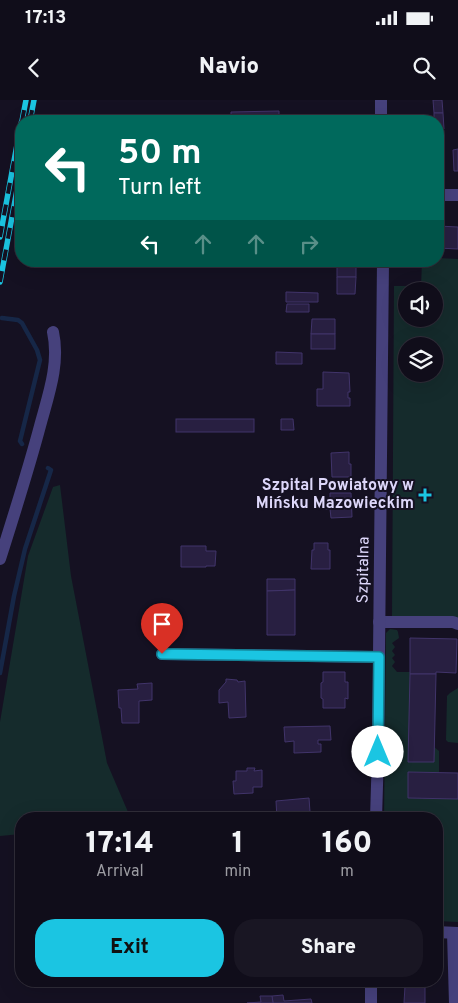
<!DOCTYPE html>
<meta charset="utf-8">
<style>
body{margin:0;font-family:Overpass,sans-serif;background:#191623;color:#f1f3f6;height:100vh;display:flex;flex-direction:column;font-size:19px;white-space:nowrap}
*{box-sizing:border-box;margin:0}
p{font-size:16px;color:#9c9ca2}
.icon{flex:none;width:28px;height:28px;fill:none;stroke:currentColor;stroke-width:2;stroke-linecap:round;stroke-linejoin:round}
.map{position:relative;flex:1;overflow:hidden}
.sheet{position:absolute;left:15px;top:712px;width:428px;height:175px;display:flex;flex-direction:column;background:#100d1a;border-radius:20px;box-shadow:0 5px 20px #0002,0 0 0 1px #302d39}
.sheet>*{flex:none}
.hud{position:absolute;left:15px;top:15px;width:429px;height:152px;border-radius:20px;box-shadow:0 5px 20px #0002,0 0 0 1px #302d39;background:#00695c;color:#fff;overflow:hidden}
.tools{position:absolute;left:398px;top:182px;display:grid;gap:10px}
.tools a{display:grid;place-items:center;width:45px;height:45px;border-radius:50%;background:#100d1a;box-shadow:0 5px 20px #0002,0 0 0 1px #302d39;font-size:25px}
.pin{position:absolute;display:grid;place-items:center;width:42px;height:42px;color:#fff;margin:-51px -21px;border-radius:50% 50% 50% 0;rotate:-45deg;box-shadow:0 0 5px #0007}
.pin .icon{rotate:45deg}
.me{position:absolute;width:55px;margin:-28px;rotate:0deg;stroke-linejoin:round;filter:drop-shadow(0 0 4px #0008)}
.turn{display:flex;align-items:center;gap:18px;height:105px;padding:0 20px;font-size:22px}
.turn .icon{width:65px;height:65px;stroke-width:2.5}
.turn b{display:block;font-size:35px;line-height:42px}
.lanes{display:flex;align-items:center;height:48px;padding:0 20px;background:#0003;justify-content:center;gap:25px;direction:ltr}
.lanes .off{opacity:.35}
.eta{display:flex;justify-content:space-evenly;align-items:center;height:85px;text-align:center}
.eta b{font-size:30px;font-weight:800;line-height:35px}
.cta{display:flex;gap:10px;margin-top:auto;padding:10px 20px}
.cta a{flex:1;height:58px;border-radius:20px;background:#1bc5e2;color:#111;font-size:20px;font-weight:800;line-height:58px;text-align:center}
.cta a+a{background:#191623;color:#f1f3f6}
.status{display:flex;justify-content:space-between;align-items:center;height:35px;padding:0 25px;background:#100d1a;direction:ltr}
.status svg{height:14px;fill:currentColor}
header{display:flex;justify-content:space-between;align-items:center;height:65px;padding:0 20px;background:#100d1a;font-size:22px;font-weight:800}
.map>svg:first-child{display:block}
</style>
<div class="status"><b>17:13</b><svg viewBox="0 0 49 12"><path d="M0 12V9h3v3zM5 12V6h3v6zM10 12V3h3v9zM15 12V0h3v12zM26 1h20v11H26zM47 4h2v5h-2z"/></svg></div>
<header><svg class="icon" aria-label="back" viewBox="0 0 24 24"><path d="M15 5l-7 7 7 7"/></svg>Navio<svg class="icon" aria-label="search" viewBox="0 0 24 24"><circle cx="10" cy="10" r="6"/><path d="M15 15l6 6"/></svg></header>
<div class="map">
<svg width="458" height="903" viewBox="0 0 458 903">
<rect width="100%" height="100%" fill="#151122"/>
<g fill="#152b2c" fill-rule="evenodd">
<path d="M438,158l20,1v359l-66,-2 2,-330h27l1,-25h16zM406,191h28v28h-28zM406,246h28v28h-28z"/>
<polygon points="60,385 71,476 107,663 131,719 21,719 21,734 0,736 0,622 28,456 53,387"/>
<polygon points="390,529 397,530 398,532 399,538 392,543 395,547 392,551 395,555 392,558 395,562 392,566 397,572 410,572 408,662 434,662 434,647 439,651 439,672 408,672 408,698 458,699 458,822 436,821 436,719 384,719 386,533"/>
<polygon points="458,588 458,643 448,642 446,640 447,596 450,593"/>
</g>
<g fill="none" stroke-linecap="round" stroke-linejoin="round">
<g stroke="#162747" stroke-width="4.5">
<polyline points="2,218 18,220 22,223 37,250 40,260 20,341 22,344"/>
<polyline points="0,573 14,496 25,449 51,370 48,368"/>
</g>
</g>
<g fill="#281f41" stroke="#41346a">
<polygon points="433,0 442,0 443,13 434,13"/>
<polygon points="279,11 279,19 273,20 273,21 231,21 231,12"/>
<polygon points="434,13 443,13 444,29 438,30 438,21 434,21"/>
<polygon points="458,49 458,71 454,71 453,50"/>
<polygon points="438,126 458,127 458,149 438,148"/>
<rect x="337" y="161" width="19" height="16"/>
<polygon points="337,177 356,177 355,194 337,194"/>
<polygon points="286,192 318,193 318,202 286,202"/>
<polygon points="287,204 309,204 309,212 286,212"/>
<polygon points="312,219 335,219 335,234 311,234"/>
<rect x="311" y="234" width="24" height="15"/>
<polygon points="276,252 302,253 302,264 276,264"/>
<polygon points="323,272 349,273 350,292 348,292 348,298 350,298 350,306 317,306 317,289 323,289"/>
<rect x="176" y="319" width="78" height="13"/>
<polygon points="281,319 293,319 294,330 281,330"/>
<polygon points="349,352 349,364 351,364 351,377 332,377 331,353"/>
<polygon points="330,393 351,393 352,417 331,418 330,409 324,409 324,403 330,403"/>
<polygon points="314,443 328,443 328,450 330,450 330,469 311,469 312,450 314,450"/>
<polygon points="181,446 206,446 206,451 216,451 215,466 206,466 206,467 181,467"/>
<polygon points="267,479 295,479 295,490 267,491"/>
<polygon points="295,490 295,535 267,535 267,491"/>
<polygon points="410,538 457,539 456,573 436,572 436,574 410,574"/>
<polygon points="323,572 345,572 345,582 348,582 348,599 345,598 345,608 323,608 323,599 321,598 321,583 323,582"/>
<polygon points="410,574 436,574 434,662 408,662"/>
<polygon points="226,579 237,580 238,582 245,581 246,617 229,618 228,602 219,603 219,590 226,582"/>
<polygon points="152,583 152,600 139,601 139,623 122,623 121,608 119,608 118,590 138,589 137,584"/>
<polygon points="330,626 331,640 318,640 318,644 321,644 321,652 294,653 294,641 285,642 284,627"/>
<polygon points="247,668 255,668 254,671 262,670 262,687 253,687 253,693 234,694 233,681 236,681 236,671 247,671"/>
<polygon points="408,672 458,673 458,699 408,698"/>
<polygon points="309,698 310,712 283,713 283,719 277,719 276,701"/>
<polygon points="405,886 425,886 425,903 404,903"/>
<polygon points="283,895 284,901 311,899 312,903 273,903 272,896"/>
<polygon points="260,896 272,896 273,903 247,903 261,902"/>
</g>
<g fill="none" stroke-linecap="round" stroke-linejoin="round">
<g stroke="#46417c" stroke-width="12">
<polyline points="381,0 381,21"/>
<polyline points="438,95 458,95"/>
<path d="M0,459c14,-44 28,-88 40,-133 8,-30 20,-62 13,-94"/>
<polyline points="379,522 453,522 458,524"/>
<polyline points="162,554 379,557"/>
<polyline points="376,719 378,652 383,161"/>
<polyline points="436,832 458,833"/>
<polyline points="453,833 455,903"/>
<polyline points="371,903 371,881"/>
</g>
<g stroke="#1bc5e2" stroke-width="5.5">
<g id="rail">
<polyline points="22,21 26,0"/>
<polyline points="30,21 34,0"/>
<polyline points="0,137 21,23"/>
<polyline points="0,182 21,68"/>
</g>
</g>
<use href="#rail" stroke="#151122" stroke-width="4" stroke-dasharray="11" stroke-linecap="butt"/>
</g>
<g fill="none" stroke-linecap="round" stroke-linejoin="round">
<g stroke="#128093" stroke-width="12">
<polyline id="route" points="162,554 379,557 378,652"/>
</g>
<use href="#route" stroke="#1bc5e2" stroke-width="9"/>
</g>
<path fill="#1bc5e2" stroke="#151122" stroke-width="2" d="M422.5 387.5h5v5h5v5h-5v5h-5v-5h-5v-5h5z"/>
<g text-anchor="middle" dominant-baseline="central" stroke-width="4" stroke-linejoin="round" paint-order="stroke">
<g font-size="16" font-weight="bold" fill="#ddd7fa" stroke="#151122" text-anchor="end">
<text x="414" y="386">Szpital Powiatowy w<tspan x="414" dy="18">Mińsku Mazowieckim</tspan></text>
</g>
<g font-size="16" fill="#ddd7fa" stroke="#151122">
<text transform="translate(364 470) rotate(-89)">Szpitalna</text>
</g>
</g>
</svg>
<div class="tools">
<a><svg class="icon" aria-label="sound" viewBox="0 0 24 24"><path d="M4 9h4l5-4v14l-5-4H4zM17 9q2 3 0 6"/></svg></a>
<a><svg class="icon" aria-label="layers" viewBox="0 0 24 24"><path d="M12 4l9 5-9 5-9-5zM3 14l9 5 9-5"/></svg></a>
</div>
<div class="pin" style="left:162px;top:554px;background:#d93025"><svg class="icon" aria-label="arrive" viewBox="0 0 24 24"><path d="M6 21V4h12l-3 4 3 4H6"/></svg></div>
<svg class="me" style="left:378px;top:652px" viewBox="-20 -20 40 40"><circle r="19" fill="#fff"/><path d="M0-13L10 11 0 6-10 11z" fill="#1bc5e2"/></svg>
<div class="hud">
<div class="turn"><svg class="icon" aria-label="left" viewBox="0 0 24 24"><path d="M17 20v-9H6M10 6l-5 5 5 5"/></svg><div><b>50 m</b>Turn left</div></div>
<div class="lanes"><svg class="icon" aria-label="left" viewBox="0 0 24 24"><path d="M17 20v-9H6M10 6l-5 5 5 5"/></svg><svg class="icon off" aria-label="ahead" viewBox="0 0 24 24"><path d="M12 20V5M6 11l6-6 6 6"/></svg><svg class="icon off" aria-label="ahead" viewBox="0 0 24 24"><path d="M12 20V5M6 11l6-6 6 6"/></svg><svg class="icon off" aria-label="right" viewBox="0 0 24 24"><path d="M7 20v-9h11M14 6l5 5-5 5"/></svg></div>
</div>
<section class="sheet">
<div class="eta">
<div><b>17:14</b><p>Arrival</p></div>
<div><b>1</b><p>min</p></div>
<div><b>160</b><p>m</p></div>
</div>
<div class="cta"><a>Exit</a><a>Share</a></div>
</section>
</div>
